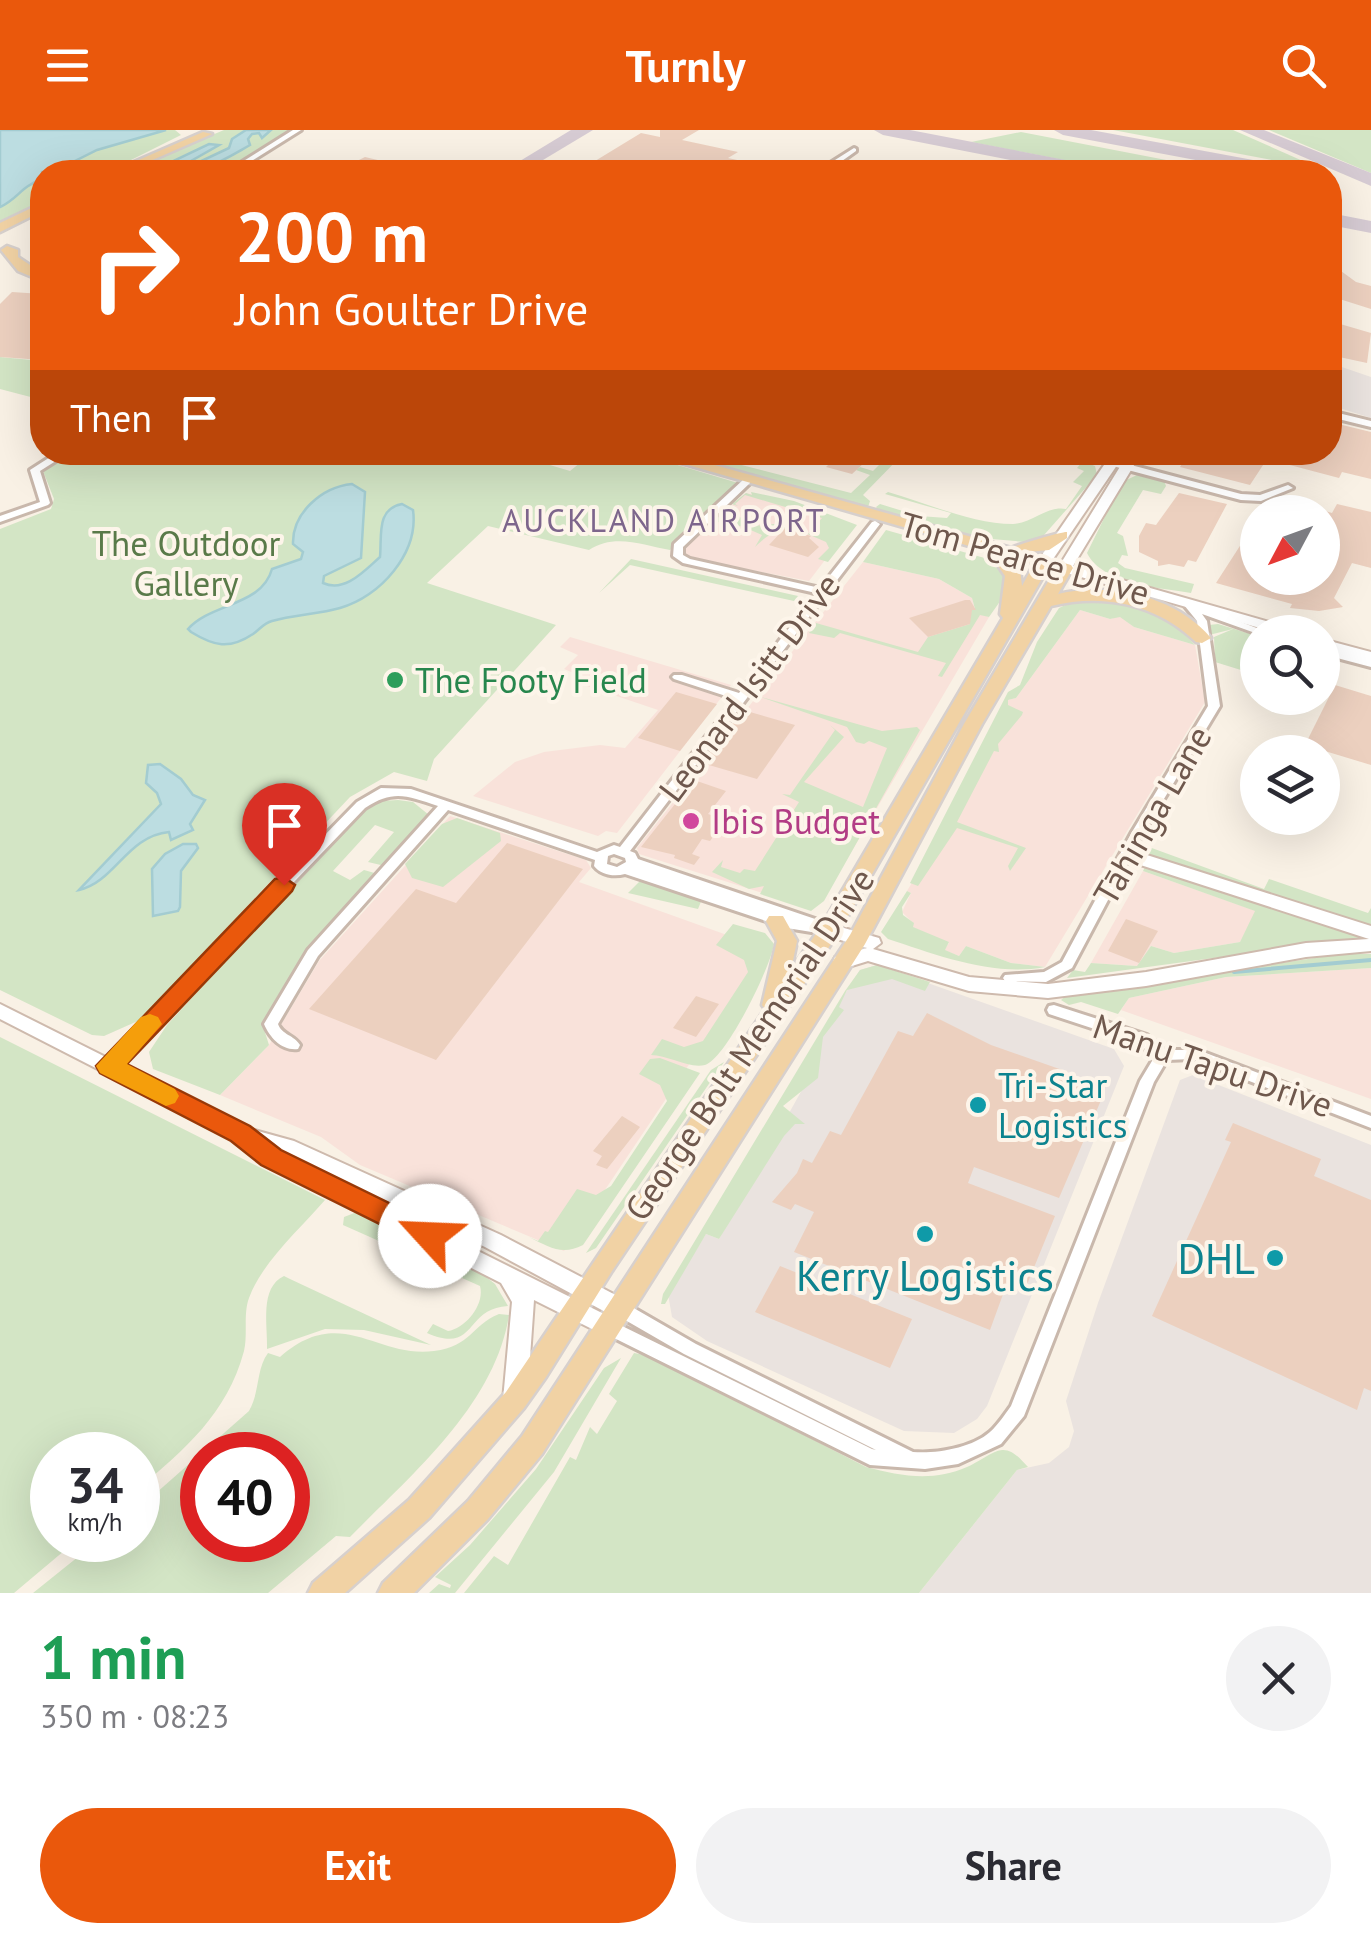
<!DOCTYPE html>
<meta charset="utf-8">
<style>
body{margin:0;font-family:"PT Sans",sans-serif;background:#f2f2f3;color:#2b2b33;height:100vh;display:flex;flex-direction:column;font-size:38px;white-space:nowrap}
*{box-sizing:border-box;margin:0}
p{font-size:32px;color:#7c7c81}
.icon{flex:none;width:55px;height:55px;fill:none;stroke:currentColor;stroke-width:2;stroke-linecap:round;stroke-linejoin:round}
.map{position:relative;height:1463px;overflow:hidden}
.panel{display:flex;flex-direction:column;background:#fff;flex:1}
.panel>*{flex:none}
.guide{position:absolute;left:30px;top:30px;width:1312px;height:305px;border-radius:40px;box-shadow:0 10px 40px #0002;background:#ea580c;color:#fff;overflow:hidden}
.needle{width:65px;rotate:229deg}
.buttons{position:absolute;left:1240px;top:365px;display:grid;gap:20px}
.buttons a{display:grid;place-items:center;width:100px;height:100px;border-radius:50%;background:#fff;box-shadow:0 10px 40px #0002;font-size:50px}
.speed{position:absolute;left:30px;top:1302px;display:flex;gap:20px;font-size:50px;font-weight:700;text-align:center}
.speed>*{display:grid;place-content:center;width:130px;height:130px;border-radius:50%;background:#fff;box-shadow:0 10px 40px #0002;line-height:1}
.speed small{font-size:25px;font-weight:400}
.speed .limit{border:15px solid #d22;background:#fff;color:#111}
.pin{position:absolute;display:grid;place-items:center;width:85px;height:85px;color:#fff;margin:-102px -42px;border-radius:50% 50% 50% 0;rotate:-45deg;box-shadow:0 0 10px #0007}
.pin .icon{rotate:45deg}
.me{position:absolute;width:110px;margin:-55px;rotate:295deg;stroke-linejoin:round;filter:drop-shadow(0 0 8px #0008)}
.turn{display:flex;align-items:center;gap:35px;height:210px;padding:0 40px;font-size:45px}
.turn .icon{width:130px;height:130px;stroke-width:2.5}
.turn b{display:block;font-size:70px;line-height:85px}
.then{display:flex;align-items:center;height:95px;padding:0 40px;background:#0003;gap:20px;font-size:38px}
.round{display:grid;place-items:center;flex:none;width:105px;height:105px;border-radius:52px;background:#f2f2f3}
.head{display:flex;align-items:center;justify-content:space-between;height:170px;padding:0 40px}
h1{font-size:60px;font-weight:800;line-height:75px;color:#1e9e55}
.action{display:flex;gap:20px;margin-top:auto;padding:20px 40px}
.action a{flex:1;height:115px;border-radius:60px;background:#ea580c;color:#fff;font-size:40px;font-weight:800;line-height:115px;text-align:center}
.action a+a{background:#f2f2f3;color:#2b2b33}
header{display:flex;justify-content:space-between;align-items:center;height:130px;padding:0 40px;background:#ea580c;color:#fff;font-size:45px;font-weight:800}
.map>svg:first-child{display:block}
</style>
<header><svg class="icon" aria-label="menu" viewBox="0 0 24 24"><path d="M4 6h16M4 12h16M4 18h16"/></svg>Turnly<svg class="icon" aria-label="search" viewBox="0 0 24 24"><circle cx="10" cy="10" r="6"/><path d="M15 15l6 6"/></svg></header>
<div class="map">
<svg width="1371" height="1463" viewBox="0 0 1371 1463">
<rect width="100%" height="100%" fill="#f9f1e5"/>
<g fill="#f9e2da">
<polygon points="746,363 759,366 851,396 809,451 689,428 684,422 686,415"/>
<polygon points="863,432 939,449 972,468 976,483 989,487 836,748 821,759 775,767 639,724 637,718"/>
<polygon points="1080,480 1110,489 1120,486 1134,497 1195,515 1205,572 1045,837 1011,833 966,816 959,826 944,820 949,813 912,797 913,793 902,782 911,763 907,761 994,616 1008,570 1016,568"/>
<polygon points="570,507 731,555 617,703 606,701 598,706 473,666 515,632 544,622 600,615 625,618 658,580 584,555 588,549 564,539 578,525 560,517"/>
<polygon points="450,686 586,730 591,738 579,752 727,805 753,839 564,1121 360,1035 321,1007 220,965 269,915 319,831"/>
<polygon points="1143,741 1256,781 1240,812 1174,823 1151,816 1138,836 1091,833"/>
<polygon points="1371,838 1371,969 1121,880 1129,868 1226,847"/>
</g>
<g fill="#eae3df">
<polygon points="1330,233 1371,247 1371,288 1330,275"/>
<polygon points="877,835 1114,919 1124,936 987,1276 977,1289 954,1303 904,1301 707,1211 672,1187 668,1164 706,1104 719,1109 808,949 827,892 860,840"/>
<polygon points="1193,945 1371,1015 1371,1463 919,1463 1017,1340 1049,1333 1069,1317 1074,1301 1066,1271 1098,1173 1180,950"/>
</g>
<g fill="#d3e5c5" fill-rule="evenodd">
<polygon points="0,0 175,0 181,5 107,42 42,42 42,73 0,95"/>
<path d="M224,0h67c-16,20 -48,22 -66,42h-101z"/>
<polygon points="1113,0 1233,0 1321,39 1319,39"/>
<polygon points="1269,0 1371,0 1371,43"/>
<polygon points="1021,2 1192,35 1195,40 1125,42 971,12"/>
<polygon points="0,227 42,231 42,270 0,259"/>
<path d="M474,322l22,7 11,-6 18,-1 -2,5 47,14 21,-17 -2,-1 45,-1 104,31 -68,67c-27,-5 -56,-17 -81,0l-101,-24 -61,57 129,42 -122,134 -7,22 -33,-9 -44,25 -210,223 -36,16 -12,-1 -92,-45v-461l51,-20 3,-10 -11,-28 9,-9 25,-9z"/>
<polygon points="671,323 695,323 851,363 870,345 856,340 860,337 873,341 891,323 904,323 863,365 870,371 867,380"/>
<path d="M1083,331l12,5 2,9 -60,68 -57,-5 -101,-27 -3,-4 4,-3 39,12 28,2 4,-5 -66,-19 3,-2c38,11 85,32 125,32 19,-1 35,-19 53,-15l16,-23 -9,-4 11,-11 -7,-3z"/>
<path d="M1137,345l27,6 2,5 -5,8 -18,-4 -26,43 6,3 5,20 -6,-1 -4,8 7,5 69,16 -3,9c-30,-5 -89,-9 -104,-40l35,-71z"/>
<path d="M751,362l43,9 63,24 -29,37 -10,-3 11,-11 -3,-6c-30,-13 -45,-21 -71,5l7,-12 -16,-7 2,-4 -4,3 -26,-5 -18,14 23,-24 32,10 -3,4 22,-2 40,11 -5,-2 13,-15 -77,-23 -10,9 3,2 -6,-2 14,-11 6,2z"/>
<polygon points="886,400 988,429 1004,437 1008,460 989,487 980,485 942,547 938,546 946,533 840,503 834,508 809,503 816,493 918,522 928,507 970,494 970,480 975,479 972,468 939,449 863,432"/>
<polygon points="631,429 798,466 794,471 630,435 599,463"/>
<path d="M1097,469c37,8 74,16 98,46l-61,-18 -14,-10 -10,2 -30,-9 -64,88 -8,2v5l15,7 -1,3 -24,29 1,8 -5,-1 -37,71 69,26 -16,23 -2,-5 10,-18 -61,-20 -39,58 -8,-3 98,-191 12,-7 17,-43 22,-34 15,-7z"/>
<polygon points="1218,494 1254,505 1251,513 1255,515 1243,526 1257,536 1257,545 1215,532 1214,507 1233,499 1209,505 1209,495"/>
<polygon points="758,566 882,601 917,597 920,600 824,771 811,781 760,764 764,756 749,759 712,742 723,730 721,737 740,743 744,739 755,741 799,672 782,664 790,665 835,600 830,595 844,607 804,652 863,677 887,618 869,611 864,614 856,612 847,597"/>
<path d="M398,670l15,2 16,13 -44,51 -17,-4 26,-30 -19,-7 -42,46 17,9 14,-10 14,4c-42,48 -91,93 -115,152l6,19 -49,50 -67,-26 -4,-17 18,-27 197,-215 17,-9z"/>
<polygon points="457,688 500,703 501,711 443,757 412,748 405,734 442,694"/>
<polygon points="1149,717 1264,759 1269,749 1368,783 1371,778 1371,796 1149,727"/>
<polygon points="1147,733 1222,763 1368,807 1067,848 1073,840 1085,842 1091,833 1137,836 1151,816 1174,823 1240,812 1255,781 1143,741"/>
<polygon points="643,748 702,769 698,779 628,763"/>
<path d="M907,761l4,2 -9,14 1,8 11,8 -1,4 36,15 -4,8 14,6 7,-10 45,17 34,4c-52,10 -108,-12 -157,-28l-7,-7z"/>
<path d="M733,794l32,9 9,11c-3,22 -48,115 -69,121 -16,4 -37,-10 -54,-10l11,-16 22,8 19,-6 45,-69 -4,-12 -28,-15z"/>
<polygon points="1341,824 1371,824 1371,838 1226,847 1129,868 1118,884 1081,872 1069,875 1061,870 1066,866"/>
<polygon points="877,835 930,852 925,861 892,849 847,860 839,877 844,880 823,907 818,948 783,976 805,994 795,994 784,1006 719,1109 706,1104 665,1174 661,1174 663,1164 845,861 860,840"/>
<path d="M0,907l325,163c-24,28 -63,62 -76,98 -6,16 -1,36 -5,53 -17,63 -59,98 -106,138v-34h-86v85h25l-63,53h-14z"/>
<path d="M660,928l40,15 -117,172c-21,11 -34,2 -54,-8l9,4 7,-10 3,1 29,-43 19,6 15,-9 56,-85 -7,-16 -21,-11 11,-15z"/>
<polygon points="724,932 596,1118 586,1123 711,940"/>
<path d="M357,1082l124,61 14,11 13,22c-44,2 -31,49 -81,27l6,-9 15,7c18,-3 37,-27 32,-45l-137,-61 1,-8z"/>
<path d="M284,1146l6,3 141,66 -67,-15 -39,-1 -58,20c1,-24 -8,-61 17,-73z"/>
<path d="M499,1184l10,1c-14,90 -98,160 -159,222l-14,-1 -68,57h-235l66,-53h39v-31l111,-98c11,-19 7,-42 19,-58l12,4c61,-54 97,2 154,-6 38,-5 36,-25 65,-37zM288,1325v85h-86v-85z"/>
<path d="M634,1223l16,3 216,111c34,9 67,15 101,0 10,-4 25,-16 35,-17 11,-1 19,10 26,17l-11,3 -98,123h-455l30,-37 14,9 62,-108 6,3 14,-33 7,7 20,-33 -8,-7z"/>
<polygon points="621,1228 554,1342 455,1463 429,1463 439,1454 450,1458 451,1455 435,1447 470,1415 536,1339 604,1238"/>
</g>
<g fill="#bcdde1" stroke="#a3ccd1" stroke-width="2.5">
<path d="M0,0h166l-69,20 -44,22h-11v7c-22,8 -24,20 -42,28z"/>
<path d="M246,0h25l-9,8 -3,-5 -7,1 -4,5 2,6c-25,14 -52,33 -82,23l1,-5 40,-19 10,1 -35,20h9l36,-17 3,-9z"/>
<path d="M352,354l13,8 -4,66 -37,18 -1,7c22,10 41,-12 57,-26 2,-22 -4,-48 22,-53l11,6c6,43 -33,87 -73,98 -21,6 -46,7 -68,13 -8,2 -12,8 -19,13 -24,16 -39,12 -62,-2l-3,-3c23,-26 74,-23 84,-60l29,-10 2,-7 -10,-8c-1,-31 29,-57 59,-60z"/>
<path d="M160,634l21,15 12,16 12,5 -15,24 3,6 -22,10 -2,-8c-42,4 -54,50 -90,58l82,-86 -4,-11 -11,-10 2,-18z"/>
<polygon points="183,714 196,714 198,718 181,741 180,777 178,781 153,786 152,739 165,724"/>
</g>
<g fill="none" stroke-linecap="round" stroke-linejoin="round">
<polyline stroke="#a3ccd1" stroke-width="4" points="1234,842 1371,830"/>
<g fill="#d6cbd3" fill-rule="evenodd">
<polygon points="571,0 593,0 523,42 502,42"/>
<polygon points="874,0 910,0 1097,36 1106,42 1072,42 883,5"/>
<polygon points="1054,0 1091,0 1285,36 1294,42 1259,42 1063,5"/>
<polygon points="1240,0 1264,0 1371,43 1371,56"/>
<polygon points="1330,83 1371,91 1371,103 1330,95"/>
</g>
</g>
<g fill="#ecd0bf">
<polygon points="660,0 699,0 682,10 738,22 728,28 774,38 774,42 577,42 641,3 660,7"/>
<polygon points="365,27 416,39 416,42 335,42"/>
<polygon points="1330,133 1356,152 1371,156 1371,179 1330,166"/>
<polygon points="12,162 42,164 42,230 0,227 0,174"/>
<polygon points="1330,191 1371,203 1367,233 1330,225"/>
<polygon points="1330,292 1371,302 1371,349 1342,342 1339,348 1267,329 1250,355 1180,337 1190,322 1330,322"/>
<polygon points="841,322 883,322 872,334 865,332 852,344 826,337"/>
<polygon points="1179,363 1227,374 1196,432 1188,430 1184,437 1169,434 1158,436 1158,431 1139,422 1139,406 1146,393 1156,395"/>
<polygon points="1337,374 1371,382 1371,438 1352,433 1334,468 1343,477 1319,481 1290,478 1292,474 1216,453 1258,388 1258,448 1322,448 1322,380 1332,383"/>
<polygon points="785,398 811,406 809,408 819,417 808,427 769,415"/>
<polygon points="965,470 970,470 976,480 972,480 970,494 928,507 909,488"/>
<polygon points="1335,555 1371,566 1371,635 1305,615"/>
<polygon points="676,562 717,574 680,621 638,608"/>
<polygon points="743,580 795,595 757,649 702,633"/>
<polygon points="694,650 726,661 708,684 723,689 719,694 722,694 710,711 702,709 692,724 700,727 694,735 674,728 675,725 641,717"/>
<polygon points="507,713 583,739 436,930 309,879 416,759 456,773"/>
<polygon points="1126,789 1158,801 1139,833 1108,821"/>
<polygon points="696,866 719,874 696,907 673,898"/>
<polygon points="927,883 991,915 1068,942 1066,947 1105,961 1059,1068 974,1037 968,1053 1055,1086 1024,1162 1006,1156 990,1200 794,1122 814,1082 795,1074 791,1080 772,1072 797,1043 803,1029 812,1033 830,1001 841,1005 898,901 913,906"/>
<polygon points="622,986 640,997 607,1039 596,1035 602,1026 593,1021"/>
<polygon points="1233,993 1321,1029 1314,1046 1371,1070 1371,1261 1364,1258 1357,1280 1152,1186 1231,1012 1225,1010"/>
<polygon points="780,1136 912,1189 890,1238 755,1182"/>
</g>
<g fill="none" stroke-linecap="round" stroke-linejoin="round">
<g stroke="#c9b8ac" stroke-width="6">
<g id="street">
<polygon points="293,0 301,0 234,42 226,42"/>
<polygon points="854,18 856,19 856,21 835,36 863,40 866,42 829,39 824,42 816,42"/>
<polygon points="1330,281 1371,291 1371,297 1330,287"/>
<polygon points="58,322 70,322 40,341 50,373 48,375 0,392 0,386 40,372 30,340"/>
<polygon points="1112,330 1241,364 1260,365 1288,355 1293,358 1261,371 1241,370 1109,335 1107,333"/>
<path d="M747,348l3,1v4l-67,64v8l7,4 130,29 52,-66 3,-1 5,3 -250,327 5,2 3,6 186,63 1,3 10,2 2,3 -2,3 -5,2 -43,-7 -162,-54c-11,3 -24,1 -31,-8l1,-6 -147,-50 -130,146 -40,68c4,11 16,11 22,21l-2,4c-16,2 -28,-11 -34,-25l44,-74 130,-144c-31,-10 -44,-17 -73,2l-251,262h-10l-2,-4 2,-4 253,-260 24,-14 30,1 186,63 17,-7 6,2 115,-148 -61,-20 -2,-2 2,-2h8l57,18 77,-100 -133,-30 -10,-7 1,-12 70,-65zM614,724l11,4 1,4 -9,5 -10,-3 1,-8z"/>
<polygon points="1189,472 1267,502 1258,504 1202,484 1207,491 1220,576 1144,702 1072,838 1046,852 1005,851 1003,848 1005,845 1044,842 1062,832 1132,702 1208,576 1197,491 1184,475"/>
<polygon points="1322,517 1371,531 1371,537 1322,524"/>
<path d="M1054,875l93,30 19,15h32l173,66v12l-179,-69 -25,1 -13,22 -130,334 -23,28 -43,20 -33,5 -55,-4 -268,-133 -2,-5 2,-5 6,-2 6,2 258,127 4,1 -192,-96 -71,-41 -2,-5 2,-5 6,-2 6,2 71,41 217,108c23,2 59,-4 77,-20 8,-7 15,-18 21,-26l129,-325 15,-25 -18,-13 -88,-29 -2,-4 2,-4z"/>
</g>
</g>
<g stroke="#cebaad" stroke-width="4">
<g id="secondary">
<polygon points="1113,322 1126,322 1049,435 1039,435 1037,432"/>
<polygon points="1129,322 1142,322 1073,436 1294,499 1296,502 1274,502 1060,441 1058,438"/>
<polygon points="1322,509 1371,522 1371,532 1322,518"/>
<polygon points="1128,719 1371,796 1371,821 1306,827 1146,856 1048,868 969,861 868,831 842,839 835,837 833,832 835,827 867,818 824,805 821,800 830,794 879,808 881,813 873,819 969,847 1048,854 1146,842 1306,813 1369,809 1122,729 1119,725"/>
<polygon points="0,874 247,998 294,1011 501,1105 627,1171 630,1178 627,1185 619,1188 611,1185 485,1117 302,1033 616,1190 619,1197 616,1204 608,1207 534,1170 527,1270 523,1277 515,1280 507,1277 503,1270 512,1172 501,1153 264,1033 240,1012 0,889"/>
</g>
</g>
<g stroke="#d7d0cd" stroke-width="5">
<g id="primary">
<polygon points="203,2 212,4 125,42 111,42"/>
<polygon points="42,73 42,81 0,102 0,93"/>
<polygon points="7,116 18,120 18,127 42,143 42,151 18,141 1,120"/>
<path d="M643,322h25l343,96c3,-2 52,-17 56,-16v6l-18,12 -22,2 44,13 2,3 -15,26c52,-12 117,2 153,44l-9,5 -6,-1c-40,-38 -92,-49 -145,-36l-69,118 -117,220 -323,510 -54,65 -74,74h-36l5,-10 85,-82 54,-65 328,-501 114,-211 91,-154 -7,-2 -211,367 -225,336 -66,106 -22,31 -95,110 -84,75h-37l5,-10 96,-83 97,-108 259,-383 -3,-4 15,-64 -11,-20 3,-5h14l14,25 -6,29 31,-45 181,-307 -3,-4 5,-38 -12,-18 4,-4zM1011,428l23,6 -12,22 -2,-17z"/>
</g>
</g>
<use href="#street" fill="#fff" fill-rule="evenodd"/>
<use href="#secondary" fill="#fff" fill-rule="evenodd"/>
<use href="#primary" fill="#f1d2a4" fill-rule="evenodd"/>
</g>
<polygon fill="#ea580c" stroke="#983908" stroke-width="2.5" points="284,747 295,755 292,761 127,934 250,996 281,1020 440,1098 444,1106 440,1114 430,1118 420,1114 261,1035 231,1011 100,943 96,936 275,749"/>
<polygon fill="#f59e0b" points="150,884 158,887 162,894 127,934 175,959 179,966 175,973 166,976 100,943 96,936 141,887"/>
<circle fill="#2e9e5b" stroke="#fdf5ea" stroke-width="4" cx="395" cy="550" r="10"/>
<circle fill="#d1479c" stroke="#fdf5ea" stroke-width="4" cx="691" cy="691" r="10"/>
<g fill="#0f9aa8" stroke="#fdf5ea" stroke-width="4">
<circle cx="978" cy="975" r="10"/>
<circle cx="925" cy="1104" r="10"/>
<circle cx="1275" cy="1128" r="10"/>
</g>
<g text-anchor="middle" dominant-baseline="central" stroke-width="8" stroke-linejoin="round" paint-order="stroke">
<g font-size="32" letter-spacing="2.5" fill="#7d658c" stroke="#fdf5ea">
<text x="664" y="390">AUCKLAND AIRPORT</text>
</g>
<g font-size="35" fill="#597a49" stroke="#fdf5ea">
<text x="186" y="413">The Outdoor<tspan x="186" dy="40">Gallery</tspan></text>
</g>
<g font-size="35" fill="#6f584d" stroke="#fdf5ea">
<text transform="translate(1025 428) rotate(16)">Tom Pearce Drive</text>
<text transform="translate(749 557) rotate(-53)">Leonard Isitt Drive</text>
<text transform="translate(1152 685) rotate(-60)">Tāhinga Lane</text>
<text transform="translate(749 914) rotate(-56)">George Bolt Memorial Drive</text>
<text transform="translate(1213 935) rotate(19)">Manu Tapu Drive</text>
</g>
<g font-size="35" fill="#27864d" stroke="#fdf5ea" text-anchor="start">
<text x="415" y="550">The Footy Field</text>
</g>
<g font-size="35" fill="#b23c85" stroke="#fdf5ea" text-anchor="start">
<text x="711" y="691">Ibis Budget</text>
</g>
<g font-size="35" fill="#0d838f" stroke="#fdf5ea" text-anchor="start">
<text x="998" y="955">Tri-Star<tspan x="998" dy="40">Logistics</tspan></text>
</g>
<g font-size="42" fill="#0d838f" stroke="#fdf5ea" text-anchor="end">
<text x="1255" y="1128">DHL</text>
<text x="925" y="1145" text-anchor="middle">Kerry Logistics</text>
</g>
</g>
</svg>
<div class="buttons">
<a><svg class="needle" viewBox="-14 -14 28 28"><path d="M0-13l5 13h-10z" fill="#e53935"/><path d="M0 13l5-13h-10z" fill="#7c7c81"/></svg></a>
<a><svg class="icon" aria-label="search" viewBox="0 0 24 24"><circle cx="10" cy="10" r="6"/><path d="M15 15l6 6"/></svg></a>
<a><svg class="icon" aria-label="layers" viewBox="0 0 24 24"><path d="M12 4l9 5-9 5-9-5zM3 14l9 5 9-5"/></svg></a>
</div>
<div class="speed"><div>34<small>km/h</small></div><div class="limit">40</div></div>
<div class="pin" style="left:284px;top:755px;background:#d93025"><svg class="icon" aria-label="arrive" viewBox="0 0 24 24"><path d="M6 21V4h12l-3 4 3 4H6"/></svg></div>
<svg class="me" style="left:430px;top:1106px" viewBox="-20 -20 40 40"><circle r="19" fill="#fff"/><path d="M0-13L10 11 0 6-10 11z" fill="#ea580c"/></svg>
<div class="guide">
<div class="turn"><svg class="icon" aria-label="right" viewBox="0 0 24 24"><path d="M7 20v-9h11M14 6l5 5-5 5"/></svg><div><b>200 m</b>John Goulter Drive</div></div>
<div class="then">Then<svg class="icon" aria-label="arrive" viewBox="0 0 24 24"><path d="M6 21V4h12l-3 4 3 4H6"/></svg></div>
</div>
</div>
<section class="panel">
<div class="head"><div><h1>1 min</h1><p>350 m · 08:23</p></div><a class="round"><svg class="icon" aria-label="close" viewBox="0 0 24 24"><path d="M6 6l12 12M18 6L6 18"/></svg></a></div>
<div class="action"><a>Exit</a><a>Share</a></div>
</section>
